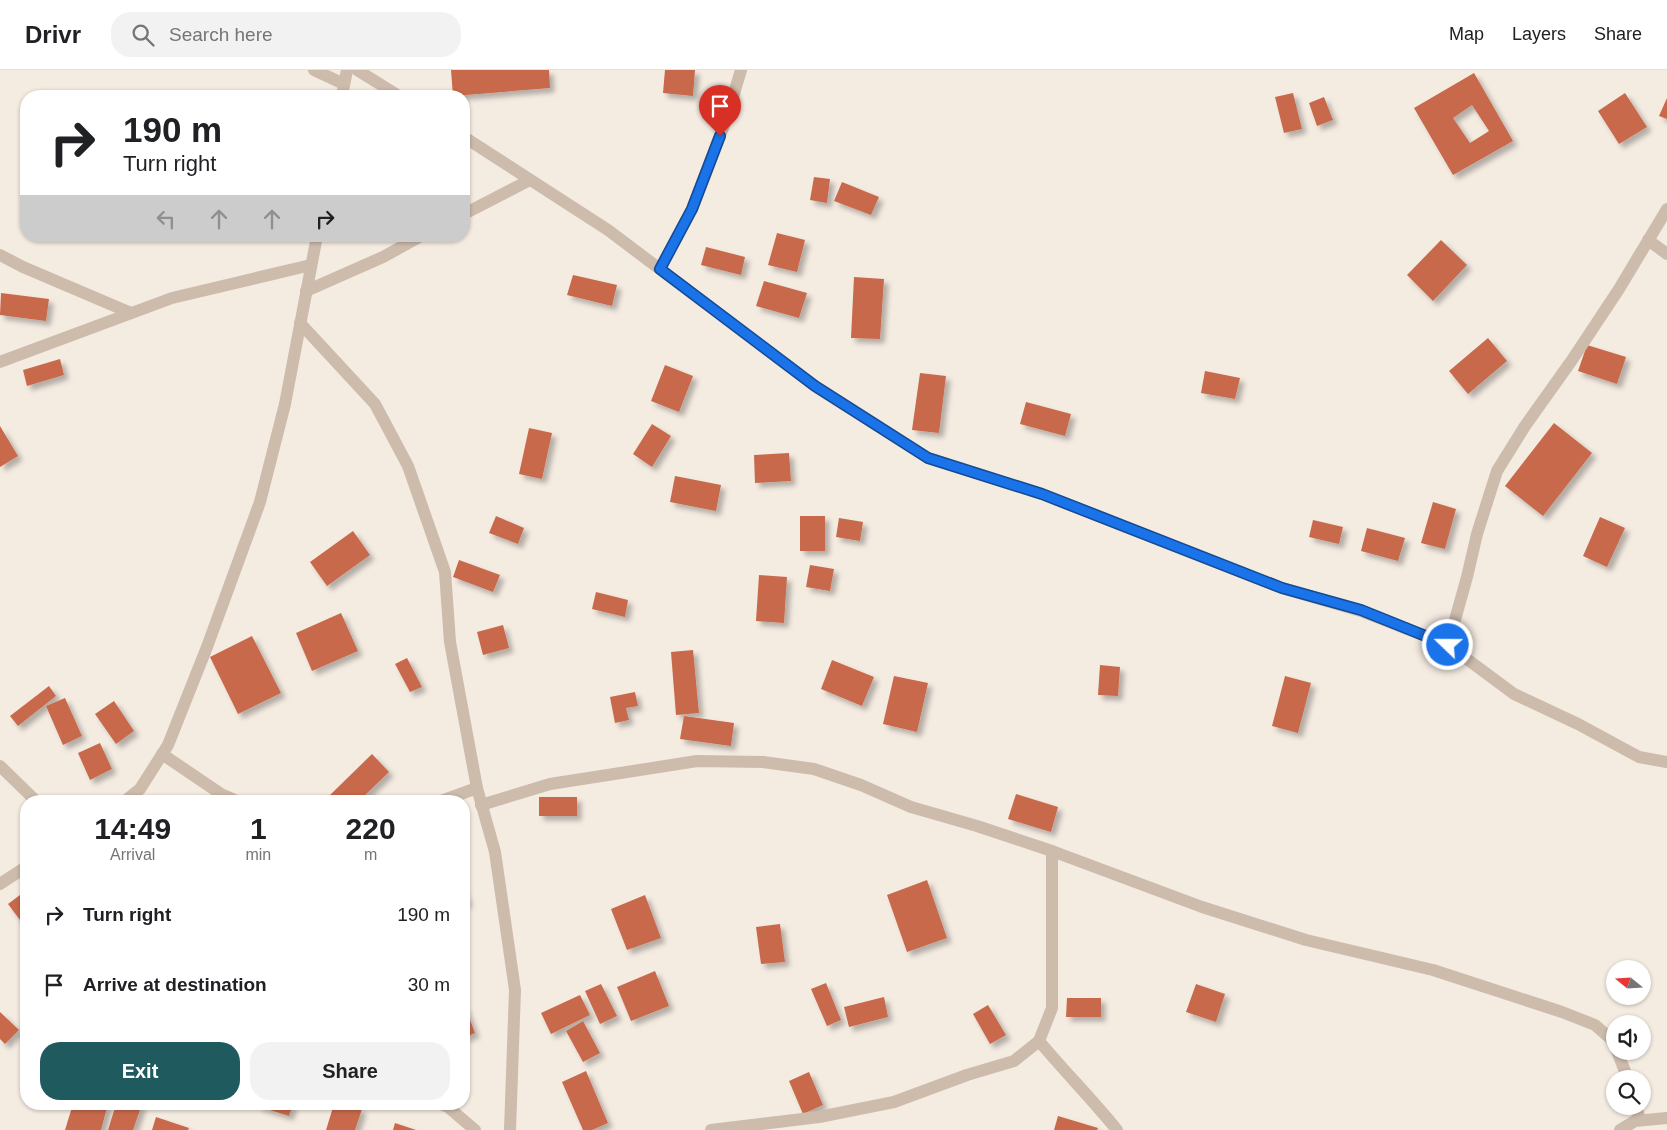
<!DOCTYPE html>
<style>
body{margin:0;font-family:Helvetica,sans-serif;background:#f2f2f2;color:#202124;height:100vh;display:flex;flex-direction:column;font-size:19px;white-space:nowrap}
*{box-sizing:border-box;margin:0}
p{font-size:16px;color:#757577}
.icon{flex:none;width:28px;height:28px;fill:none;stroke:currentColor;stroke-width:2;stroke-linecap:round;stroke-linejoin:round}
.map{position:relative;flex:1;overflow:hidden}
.drawer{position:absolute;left:20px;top:725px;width:450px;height:315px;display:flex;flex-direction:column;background:#fff;border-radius:20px;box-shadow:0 1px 4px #0004}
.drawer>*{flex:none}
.top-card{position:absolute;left:20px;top:20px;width:450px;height:152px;border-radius:20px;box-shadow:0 1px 4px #0004;background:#fff;color:#202124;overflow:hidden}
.needle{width:32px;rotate:288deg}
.tools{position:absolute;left:1606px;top:890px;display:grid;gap:10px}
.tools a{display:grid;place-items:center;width:45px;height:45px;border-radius:50%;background:#fff;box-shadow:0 1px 4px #0004;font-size:25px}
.pin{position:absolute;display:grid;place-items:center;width:42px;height:42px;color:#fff;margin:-51px -21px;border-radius:50% 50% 50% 0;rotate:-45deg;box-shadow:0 0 5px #0007}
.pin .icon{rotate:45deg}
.me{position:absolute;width:55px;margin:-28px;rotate:292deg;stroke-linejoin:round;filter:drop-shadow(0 0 4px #0008)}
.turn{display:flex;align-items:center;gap:18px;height:105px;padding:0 20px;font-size:22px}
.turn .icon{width:65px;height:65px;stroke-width:2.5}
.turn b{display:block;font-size:35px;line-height:42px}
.lanes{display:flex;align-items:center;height:48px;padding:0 20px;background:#0003;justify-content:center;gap:25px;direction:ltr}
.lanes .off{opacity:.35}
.eta{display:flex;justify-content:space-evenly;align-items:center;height:85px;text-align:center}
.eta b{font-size:30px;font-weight:800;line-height:35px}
.cta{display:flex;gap:10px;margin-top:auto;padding:10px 20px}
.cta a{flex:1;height:58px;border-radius:20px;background:#1f5a5e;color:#fff;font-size:20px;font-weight:800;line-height:58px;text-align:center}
.cta a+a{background:#f2f2f2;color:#202124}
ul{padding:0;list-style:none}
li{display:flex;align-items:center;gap:15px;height:70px;padding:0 20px}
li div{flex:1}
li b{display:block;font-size:19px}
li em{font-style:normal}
header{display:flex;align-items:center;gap:30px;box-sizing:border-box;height:70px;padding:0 25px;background:#fff;border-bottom:1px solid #e0e0e0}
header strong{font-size:24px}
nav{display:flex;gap:28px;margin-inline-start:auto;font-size:18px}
.search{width:350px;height:45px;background:#f2f2f2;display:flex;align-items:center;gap:12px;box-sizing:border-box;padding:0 18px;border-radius:20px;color:#757577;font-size:19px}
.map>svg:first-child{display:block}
</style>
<header>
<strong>Drivr</strong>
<div class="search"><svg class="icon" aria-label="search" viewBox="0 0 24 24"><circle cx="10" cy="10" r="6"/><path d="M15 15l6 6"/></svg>Search here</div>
<nav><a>Map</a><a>Layers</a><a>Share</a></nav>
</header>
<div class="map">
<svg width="1667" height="1060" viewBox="0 0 1667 1060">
<defs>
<filter id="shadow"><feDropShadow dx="4.5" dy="4.5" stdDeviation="2.5" flood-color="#0004"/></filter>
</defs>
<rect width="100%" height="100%" fill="#f4ebe1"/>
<g fill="#c8694b" fill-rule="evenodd" filter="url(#shadow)">
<polygon points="451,0 549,0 550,18 453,26"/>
<polygon points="665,0 695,0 693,26 663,23"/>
<path d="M1474,3l39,68 -60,34 -39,-67zM1472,35l17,26 -19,12 -17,-25z"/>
<polygon points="1293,23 1302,59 1284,63 1275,27"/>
<polygon points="1625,23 1647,57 1619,74 1598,41"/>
<polygon points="1324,27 1333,50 1317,56 1309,33"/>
<polygon points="1667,28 1667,49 1659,46"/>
<polygon points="814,107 830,109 827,133 810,130"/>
<polygon points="842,112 879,127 871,145 834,131"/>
<polygon points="777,163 805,170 797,202 768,195"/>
<polygon points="1441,170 1467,195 1433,231 1407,205"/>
<polygon points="706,177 745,187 741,205 701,195"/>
<polygon points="573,205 617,215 612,236 567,225"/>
<polygon points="854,207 884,209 880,269 851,268"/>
<polygon points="764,211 807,223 799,248 756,236"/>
<polygon points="1,223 49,229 46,251 0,245"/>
<polygon points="1488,268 1507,291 1468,324 1449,301"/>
<polygon points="1587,275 1626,287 1617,314 1578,301"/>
<polygon points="60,289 64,305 27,316 23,300"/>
<polygon points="665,295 693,306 679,342 651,331"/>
<polygon points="1205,301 1240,308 1235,329 1201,323"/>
<polygon points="920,303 946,306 939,363 912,360"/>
<polygon points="1026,332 1071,344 1065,366 1020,354"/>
<polygon points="1554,353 1592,383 1543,446 1505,416"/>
<polygon points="652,354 671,366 652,397 633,384"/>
<polygon points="0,356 18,386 0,397"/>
<polygon points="529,358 552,363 542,409 519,404"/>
<polygon points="789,383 791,411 755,413 754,385"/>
<polygon points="675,406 721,415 716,441 670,432"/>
<polygon points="1433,432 1456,439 1445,479 1421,473"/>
<polygon points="496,446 524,458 518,474 489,463"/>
<rect x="800" y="446" width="25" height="35"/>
<polygon points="1600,447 1625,458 1607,497 1583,486"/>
<polygon points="839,448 863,452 860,471 836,467"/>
<polygon points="1313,450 1343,457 1339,474 1309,467"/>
<polygon points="1367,458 1405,468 1398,491 1361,481"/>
<polygon points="353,461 370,485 327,516 310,492"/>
<polygon points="459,490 500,505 493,522 453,507"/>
<polygon points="810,495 834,499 830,521 806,517"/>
<polygon points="759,505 787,507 784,553 756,551"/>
<polygon points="596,522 628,530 625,547 592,539"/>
<polygon points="341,543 358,581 312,601 296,563"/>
<polygon points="503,555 509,578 483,585 477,562"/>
<polygon points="252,566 281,623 238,644 210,587"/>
<polygon points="693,580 699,643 676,645 671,582"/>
<polygon points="407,588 422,617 410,622 395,594"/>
<polygon points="832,590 874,607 862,636 821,619"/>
<polygon points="1100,595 1120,597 1118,626 1098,625"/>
<polygon points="894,606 928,613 917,662 883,654"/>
<polygon points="1285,606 1311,613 1298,663 1272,656"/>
<polygon points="49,616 56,626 18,656 10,646"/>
<polygon points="635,622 638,636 626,638 629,650 615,653 610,627"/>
<polygon points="65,628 82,666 63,675 46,636"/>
<polygon points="114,631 134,661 116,674 95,644"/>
<polygon points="684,646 734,653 731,676 680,669"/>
<polygon points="100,673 112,699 90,710 78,683"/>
<polygon points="372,684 389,702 359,731 335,731 329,726"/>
<polygon points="1016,724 1058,737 1051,762 1008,749"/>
<rect x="539" y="727" width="38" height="19"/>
<polygon points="927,810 947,868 907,882 887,825"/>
<polygon points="464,819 468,833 464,834"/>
<polygon points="24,822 26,824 26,858 8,834"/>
<polygon points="645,825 661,868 627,880 611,839"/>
<polygon points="780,854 785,892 761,894 756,857"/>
<polygon points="655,901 669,936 631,951 617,917"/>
<polygon points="826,913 841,950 827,956 811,919"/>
<polygon points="601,914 617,946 600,954 585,921"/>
<polygon points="1196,914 1225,924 1216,952 1186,942"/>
<polygon points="580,925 590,945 551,964 541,943"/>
<polygon points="884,927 888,947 849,957 844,937"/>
<polygon points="1067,928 1101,928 1101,947 1066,947"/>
<polygon points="464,934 475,963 464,968"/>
<polygon points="988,935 1006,965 990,974 973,944"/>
<polygon points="0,942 19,960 5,974 0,969"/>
<polygon points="583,951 600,983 583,992 566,961"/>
<polygon points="586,1001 608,1053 592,1060 583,1060 562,1012"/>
<polygon points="809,1002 823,1035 803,1044 789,1011"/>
<polygon points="73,1034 108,1034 101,1060 65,1060"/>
<polygon points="116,1034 142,1034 133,1060 108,1060"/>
<polygon points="258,1034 293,1034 289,1046 257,1036"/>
<polygon points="334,1034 345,1034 362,1039 355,1060 326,1060"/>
<polygon points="1058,1046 1098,1058 1097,1060 1054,1060"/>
<polygon points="156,1047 189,1058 188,1060 152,1060"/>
<polygon points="395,1053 416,1060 393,1060"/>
</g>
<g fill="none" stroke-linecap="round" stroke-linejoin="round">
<g stroke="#cdbbac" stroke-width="12">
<polyline points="314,0 344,14"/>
<polyline points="357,0 399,26"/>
<polyline points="342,26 347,0"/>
<polyline points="464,67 608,160 815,316 928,388 1042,424 1282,518 1361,541 1448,575 1514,624 1578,654 1639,687 1667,692"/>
<polyline points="464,144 530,110"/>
<polyline points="1648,170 1667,184"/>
<polyline points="0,185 23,197 131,243"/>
<polyline points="660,199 692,139 727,47 741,0"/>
<polyline points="306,221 383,187 421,166"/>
<polyline points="300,253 375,334 408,396 445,502 450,572 477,718 495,782 515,920 510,1060"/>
<polyline points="0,292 172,228 311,195"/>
<polyline points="1448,575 1467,507 1477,464 1497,401 1525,356 1572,290 1619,219 1667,139"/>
<polyline points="162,684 221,724 237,731"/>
<polyline points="0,696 36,731"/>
<polyline points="125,731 140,719 168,675 207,577 260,432 285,334 317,166"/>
<polyline points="441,731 477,718"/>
<polyline points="481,735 550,714 697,691 763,692 814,699 861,715 911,737 977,756 1052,781 1202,837 1306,870 1433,900 1562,942 1595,955 1611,969 1615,977"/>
<polyline points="0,814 26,797"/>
<path d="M1039,971c25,30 53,58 78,89"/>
<polyline points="1617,981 1628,1009"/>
<polyline points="441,1034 448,1037 475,1060"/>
<polyline points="1636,1036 1640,1050"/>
<polyline points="711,1060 819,1047 894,1032 967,1005 1014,991 1039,971 1052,938 1052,781"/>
<polyline points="1620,1060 1635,1051 1667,1048"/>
</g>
</g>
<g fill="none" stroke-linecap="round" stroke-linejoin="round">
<g stroke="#114b97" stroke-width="12">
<polyline id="route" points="720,66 692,139 660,199 815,316 928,388 1042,424 1282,518 1361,540 1448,575"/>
</g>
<use href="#route" stroke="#1a73e8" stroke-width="9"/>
</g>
</svg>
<div class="tools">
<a><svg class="needle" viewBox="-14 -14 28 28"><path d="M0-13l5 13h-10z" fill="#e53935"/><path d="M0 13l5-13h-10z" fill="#757577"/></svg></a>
<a><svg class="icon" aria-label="sound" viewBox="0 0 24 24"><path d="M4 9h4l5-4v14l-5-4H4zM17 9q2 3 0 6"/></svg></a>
<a><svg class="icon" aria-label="search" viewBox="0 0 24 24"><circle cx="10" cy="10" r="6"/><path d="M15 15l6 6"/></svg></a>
</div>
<div class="pin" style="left:720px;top:66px;background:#d93025"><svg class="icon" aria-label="arrive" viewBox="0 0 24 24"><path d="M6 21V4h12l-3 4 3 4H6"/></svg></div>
<svg class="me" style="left:1448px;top:575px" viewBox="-20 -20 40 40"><circle r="17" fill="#1a73e8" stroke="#fff" stroke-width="3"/><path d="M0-11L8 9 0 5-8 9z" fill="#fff"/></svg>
<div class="top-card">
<div class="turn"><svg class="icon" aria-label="right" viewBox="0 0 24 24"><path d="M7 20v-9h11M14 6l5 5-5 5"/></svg><div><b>190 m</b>Turn right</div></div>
<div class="lanes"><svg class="icon off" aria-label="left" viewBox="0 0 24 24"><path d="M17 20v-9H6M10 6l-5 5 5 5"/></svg><svg class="icon off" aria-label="ahead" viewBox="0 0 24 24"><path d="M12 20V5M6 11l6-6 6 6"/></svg><svg class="icon off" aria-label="ahead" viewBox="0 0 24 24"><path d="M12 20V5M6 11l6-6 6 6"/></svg><svg class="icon" aria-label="right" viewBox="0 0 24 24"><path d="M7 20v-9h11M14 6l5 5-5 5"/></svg></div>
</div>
<section class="drawer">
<div class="eta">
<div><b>14:49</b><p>Arrival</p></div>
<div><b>1</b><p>min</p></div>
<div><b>220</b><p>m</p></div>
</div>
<ul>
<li><svg class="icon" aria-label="right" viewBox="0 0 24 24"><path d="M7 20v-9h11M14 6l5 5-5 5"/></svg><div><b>Turn right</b></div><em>190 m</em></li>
<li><svg class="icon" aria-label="arrive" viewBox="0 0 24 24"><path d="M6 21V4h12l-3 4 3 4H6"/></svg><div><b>Arrive at destination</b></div><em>30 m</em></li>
</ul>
<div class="cta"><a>Exit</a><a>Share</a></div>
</section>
</div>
